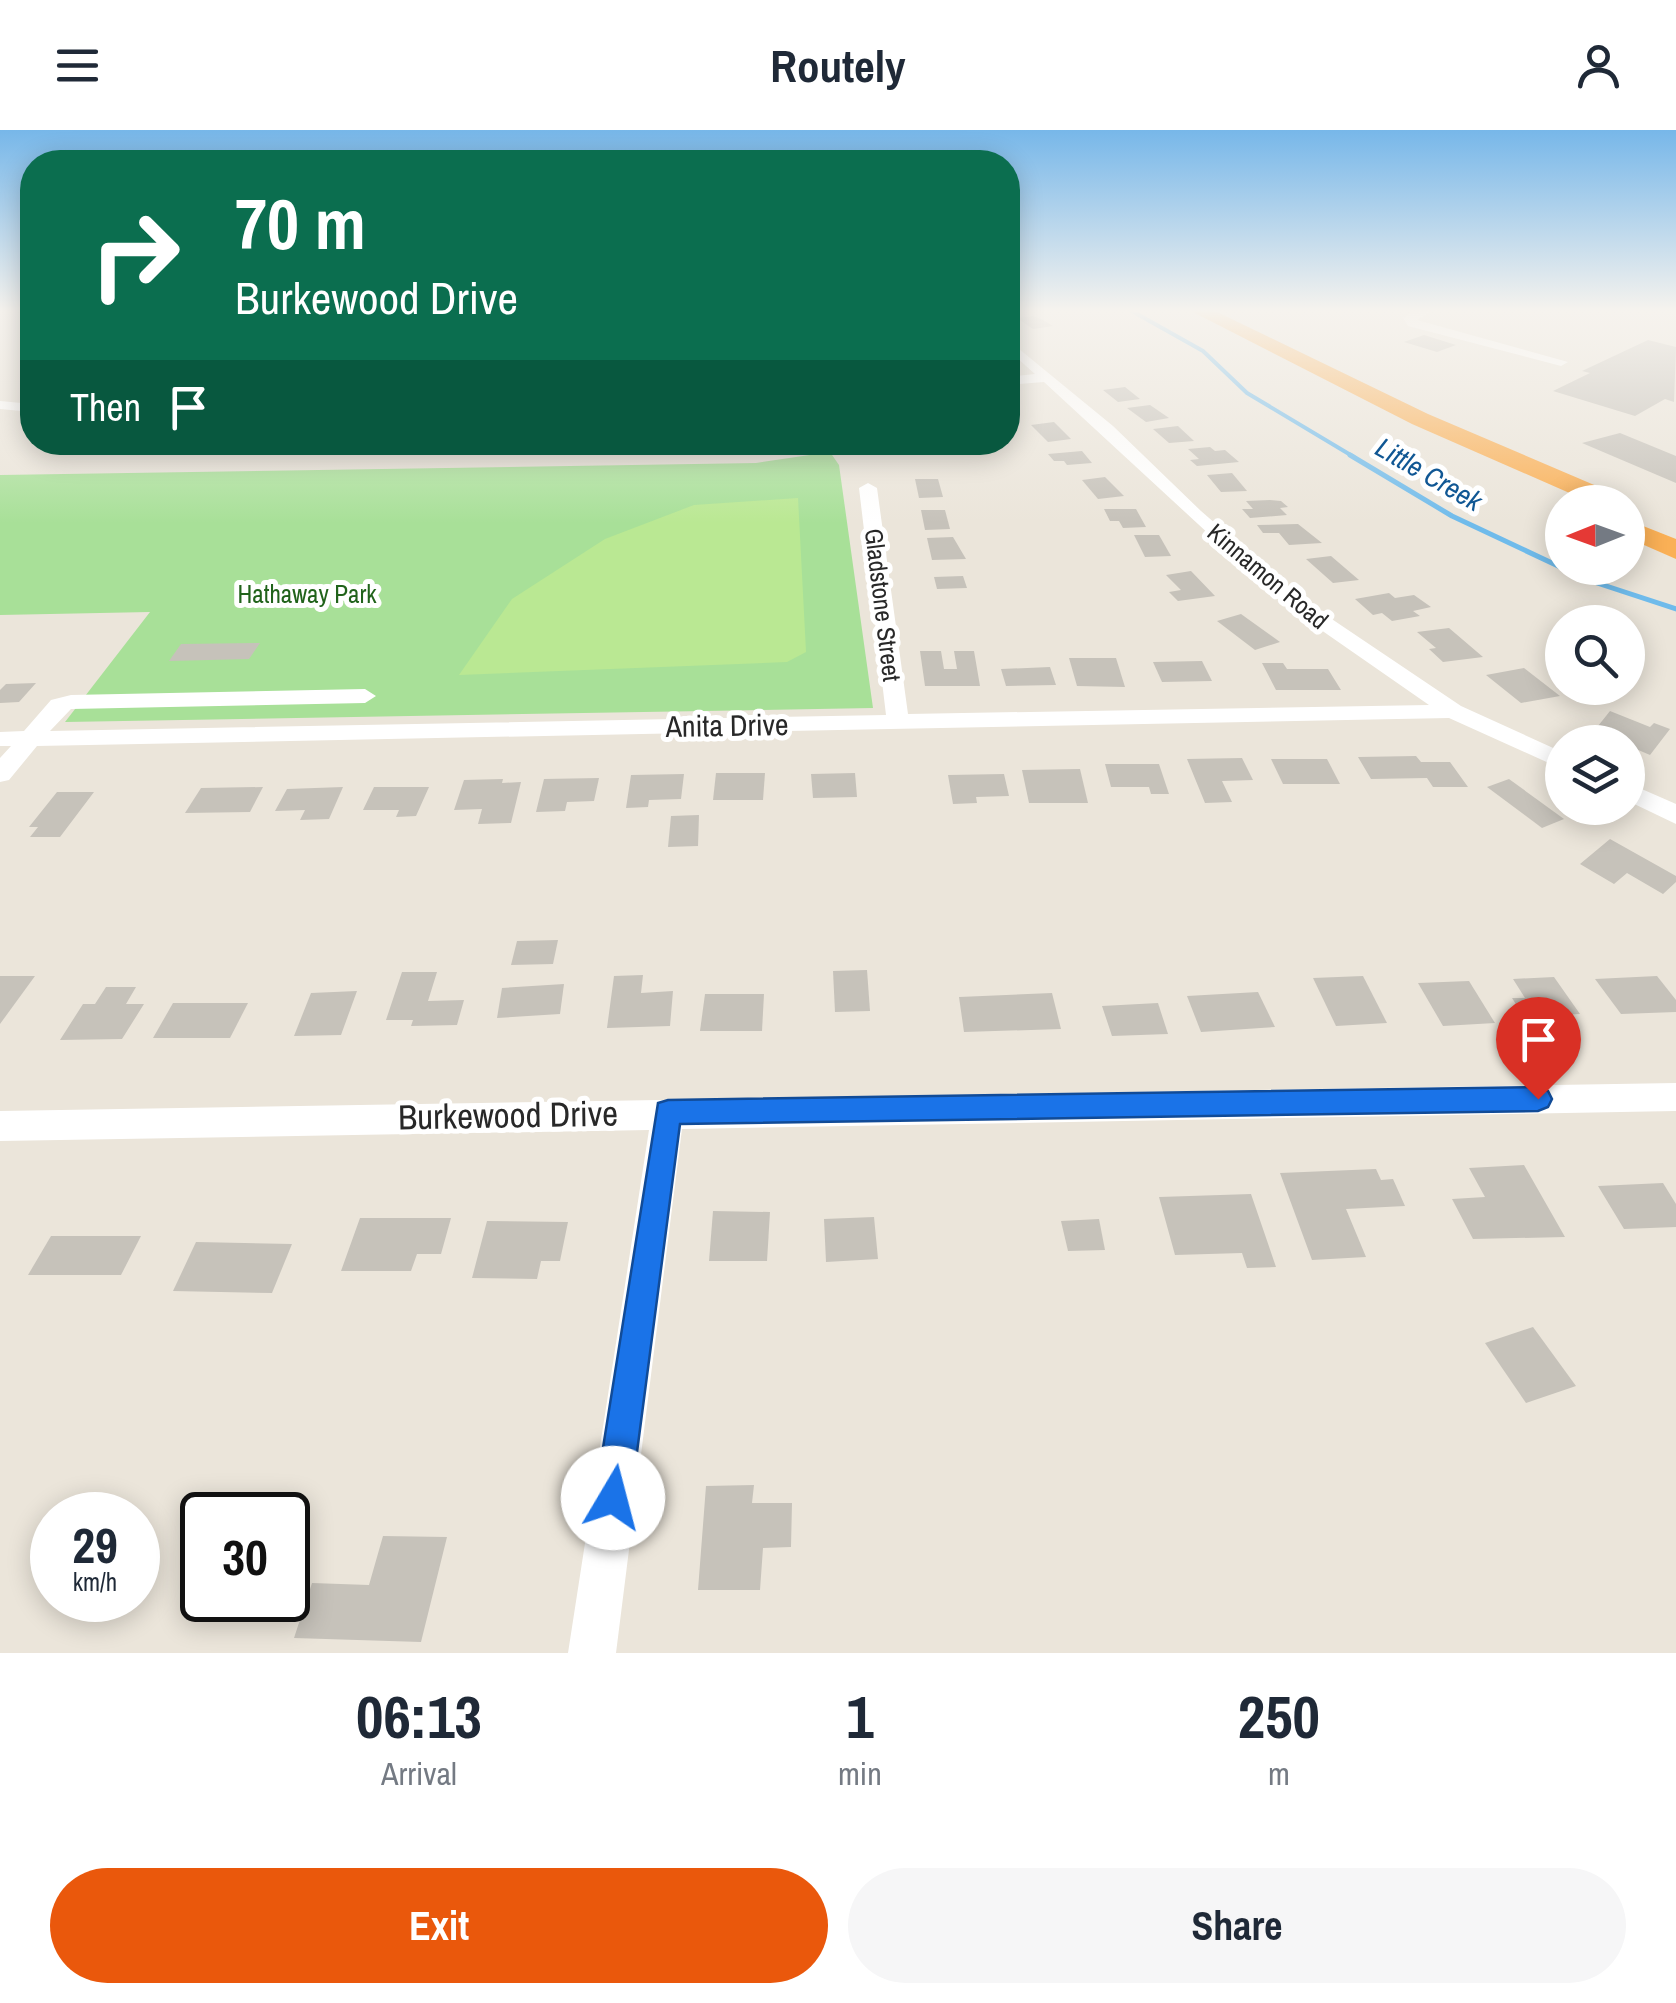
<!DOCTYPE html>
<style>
body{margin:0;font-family:"Archivo Narrow",sans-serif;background:#f6f6f7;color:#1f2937;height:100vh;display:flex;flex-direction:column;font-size:38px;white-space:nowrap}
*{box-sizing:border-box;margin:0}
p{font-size:32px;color:#747a83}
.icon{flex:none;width:55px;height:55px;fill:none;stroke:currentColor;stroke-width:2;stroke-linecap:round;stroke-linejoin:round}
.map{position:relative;height:1523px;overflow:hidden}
.details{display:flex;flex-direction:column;background:#fff;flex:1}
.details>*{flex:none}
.guide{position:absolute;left:20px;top:20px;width:1000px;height:305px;border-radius:40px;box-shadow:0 5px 25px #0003;background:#0b6e4f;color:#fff;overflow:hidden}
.needle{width:65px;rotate:269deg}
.controls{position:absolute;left:1545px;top:355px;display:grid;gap:20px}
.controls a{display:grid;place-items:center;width:100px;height:100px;border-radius:50%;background:#fff;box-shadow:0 5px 25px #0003;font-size:50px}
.speed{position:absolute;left:30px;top:1362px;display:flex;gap:20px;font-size:50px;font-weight:700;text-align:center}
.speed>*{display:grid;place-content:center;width:130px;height:130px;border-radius:50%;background:#fff;box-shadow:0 5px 25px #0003;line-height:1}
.speed small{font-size:25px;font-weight:400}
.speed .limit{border:5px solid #111;border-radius:15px;background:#fff;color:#111}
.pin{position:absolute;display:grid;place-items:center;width:85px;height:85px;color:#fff;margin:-102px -42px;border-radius:50% 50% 50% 0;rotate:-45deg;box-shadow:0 0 10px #0007}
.pin .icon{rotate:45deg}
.me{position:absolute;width:110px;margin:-55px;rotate:8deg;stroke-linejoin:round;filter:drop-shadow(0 0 8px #0008)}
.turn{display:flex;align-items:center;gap:35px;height:210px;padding:0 50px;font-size:45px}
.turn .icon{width:130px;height:130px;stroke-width:2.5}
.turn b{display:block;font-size:70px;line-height:85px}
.then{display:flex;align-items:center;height:95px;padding:0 50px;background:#0003;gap:20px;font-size:38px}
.eta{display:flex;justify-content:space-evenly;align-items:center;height:170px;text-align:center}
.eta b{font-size:60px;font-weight:800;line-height:70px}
.action{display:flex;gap:20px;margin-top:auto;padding:20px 50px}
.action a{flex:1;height:115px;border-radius:60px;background:#ea580c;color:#fff;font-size:40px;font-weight:800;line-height:115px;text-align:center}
.action a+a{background:#f6f6f7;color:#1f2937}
header{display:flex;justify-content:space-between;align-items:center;height:130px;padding:0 50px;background:#fff;font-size:45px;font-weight:800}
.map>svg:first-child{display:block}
</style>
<header><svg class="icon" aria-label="menu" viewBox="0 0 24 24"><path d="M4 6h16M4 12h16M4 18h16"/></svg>Routely<svg class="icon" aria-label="person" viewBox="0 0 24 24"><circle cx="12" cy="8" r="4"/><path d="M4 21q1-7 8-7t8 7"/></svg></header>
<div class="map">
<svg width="1676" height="1523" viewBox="0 0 1676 1523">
<rect width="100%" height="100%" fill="#ebe5da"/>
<polygon fill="#a8e098" points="830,322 839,335 873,578 65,592 150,482 0,485 0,345 756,333"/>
<polygon fill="#bae893" points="798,368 806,522 787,532 459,545 512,469 605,409 694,375"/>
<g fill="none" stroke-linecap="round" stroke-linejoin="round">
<polyline stroke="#6fbbeb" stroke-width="4" points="1130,180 1203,221 1247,263 1354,327"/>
<polyline stroke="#6fbbeb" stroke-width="5" points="1350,325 1452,386 1588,450 1676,479"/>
</g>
<g fill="#c6c2ba">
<polygon points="1033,186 1043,190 1053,196 1033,199 1017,188"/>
<polygon points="1424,205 1456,215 1437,222 1404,212"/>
<polygon points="1648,210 1676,217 1674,272 1665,269 1635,286 1553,261 1590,243 1582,241"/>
<polygon points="1125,257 1140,269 1118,272 1103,260"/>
<polygon points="1150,275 1169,288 1146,292 1127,278"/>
<polygon points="1054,292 1071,309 1048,312 1031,295"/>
<polygon points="1178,296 1194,311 1169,313 1153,299"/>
<polygon points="1620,303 1676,326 1676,353 1582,313"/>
<polygon points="1210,317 1215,321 1225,320 1239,332 1197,336 1190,330 1199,329 1188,319"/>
<polygon points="1082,321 1092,333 1067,335 1064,331 1054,331 1048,324"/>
<polygon points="1232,343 1247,361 1221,362 1207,345"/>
<polygon points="1105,347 1124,366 1098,369 1082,350"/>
<polygon points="915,349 938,349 943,367 919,368"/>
<polygon points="1270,370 1281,371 1288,377 1280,378 1287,385 1250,388 1242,379 1253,379 1246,371"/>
<polygon points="1104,379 1136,379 1146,397 1123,398 1119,391 1110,391"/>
<polygon points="921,380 945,380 950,399 925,400"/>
<polygon points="1298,394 1322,413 1289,415 1279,403 1263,403 1257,395"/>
<polygon points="1134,405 1159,405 1171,426 1145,427"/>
<polygon points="953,407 966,429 932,430 927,408"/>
<polygon points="1331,426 1359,450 1333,453 1306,429"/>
<polygon points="1191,441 1215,466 1178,471 1169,462 1181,460 1166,445"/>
<polygon points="963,446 967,458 937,459 934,447"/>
<polygon points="1389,463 1395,468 1414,465 1431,477 1413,481 1420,486 1392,491 1382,483 1373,485 1355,469"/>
<polygon points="1241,484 1280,512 1255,520 1217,491"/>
<polygon points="1449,498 1483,527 1443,532 1429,519 1436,518 1417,502"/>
<polygon points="260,513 249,529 169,531 181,514"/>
<polygon points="920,521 941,521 944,539 957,539 954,521 974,521 980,556 925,556"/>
<polygon points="1069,528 1116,528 1125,557 1077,556"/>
<polygon points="1202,531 1212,551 1162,552 1153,532"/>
<polygon points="1262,533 1283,533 1287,539 1328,539 1341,560 1276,560"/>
<polygon points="1050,537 1056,555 1006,556 1001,539"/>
<polygon points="1524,538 1560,566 1521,573 1486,545"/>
<polygon points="36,553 19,572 0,573 0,560 6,554"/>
<polygon points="1610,581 1650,597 1654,593 1670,599 1650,625 1594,601"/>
<polygon points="1416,626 1421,632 1450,632 1468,657 1433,657 1427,648 1371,649 1358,627"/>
<polygon points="1242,628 1253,650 1222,651 1232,672 1205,673 1187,629"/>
<polygon points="1271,629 1327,629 1340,654 1283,654"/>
<polygon points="1105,634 1159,634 1169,664 1151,664 1149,657 1111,657"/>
<polygon points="1080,639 1088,673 1029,673 1022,640"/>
<polygon points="716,643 765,643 763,670 713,670"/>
<polygon points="855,643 857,667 813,668 811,644"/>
<polygon points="684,644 681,669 649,670 648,677 626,678 631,645"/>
<polygon points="1004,644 1009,666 976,667 977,673 953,674 948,645"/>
<polygon points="599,648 594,671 567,672 565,681 536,682 544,649"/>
<polygon points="503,649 502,653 521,652 511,693 478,694 482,679 454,680 464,650"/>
<polygon points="1509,649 1564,689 1542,698 1487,657"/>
<polygon points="263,657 250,682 185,683 201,658"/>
<polygon points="343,657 329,689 300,690 305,680 275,681 287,659"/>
<polygon points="374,657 429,657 416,686 396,687 399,680 363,680"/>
<polygon points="57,662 94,662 60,707 30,707 38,697 29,697"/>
<polygon points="699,685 698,716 668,717 671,686"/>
<polygon points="1610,709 1676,746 1676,752 1663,764 1627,743 1614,754 1580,734"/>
<polygon points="558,810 553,834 511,835 517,811"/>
<polygon points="867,840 870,881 835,882 833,841"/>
<polygon points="402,842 437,842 428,871 464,870 457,895 411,896 413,890 386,890"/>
<polygon points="643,845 641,863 673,861 670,896 607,898 614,846"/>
<polygon points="0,846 35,846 0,894"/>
<polygon points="1363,846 1387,893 1336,896 1313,848"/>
<polygon points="1657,846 1676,870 1676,882 1621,884 1595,849"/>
<polygon points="1554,847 1580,884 1524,887 1512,868 1525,868 1513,849"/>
<polygon points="1469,851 1495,893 1443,896 1418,853"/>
<polygon points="564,854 560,884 497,888 502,858"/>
<polygon points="106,857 136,857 126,874 144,874 122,909 60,910 83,874 95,874"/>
<polygon points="357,861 341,905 294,906 311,863"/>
<polygon points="1258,862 1275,897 1201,902 1187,866"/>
<polygon points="1052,863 1061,899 964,902 959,867"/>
<polygon points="705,864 764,864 762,901 700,901"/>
<polygon points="173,873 248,873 230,908 153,908"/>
<polygon points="1158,873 1168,904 1112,906 1102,876"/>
<polygon points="1524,1035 1565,1107 1473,1109 1452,1069 1485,1067 1469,1038"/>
<polygon points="1376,1039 1381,1050 1393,1049 1405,1076 1346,1079 1366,1127 1312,1130 1280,1043"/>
<polygon points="1663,1053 1676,1074 1676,1097 1624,1099 1598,1056"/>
<polygon points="1251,1064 1276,1137 1247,1138 1242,1123 1175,1125 1159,1067"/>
<polygon points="713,1081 770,1082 767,1131 709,1131"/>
<polygon points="874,1087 878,1129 826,1132 824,1089"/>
<polygon points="360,1088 451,1088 441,1124 417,1124 411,1141 341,1141"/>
<polygon points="1099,1089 1105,1120 1068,1121 1061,1091"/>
<polygon points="487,1091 568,1092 560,1131 541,1131 537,1149 472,1148"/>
<polygon points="51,1106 141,1106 121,1145 28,1145"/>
<polygon points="196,1112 292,1114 272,1163 173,1161"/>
<polygon points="1533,1197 1576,1256 1526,1273 1485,1213"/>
<polygon points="754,1355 752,1373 792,1373 791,1417 763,1418 760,1460 698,1460 706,1356"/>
<polygon points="383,1406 447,1407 421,1512 294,1508 312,1453 369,1455"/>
</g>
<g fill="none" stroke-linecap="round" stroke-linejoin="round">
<g fill="#fff" fill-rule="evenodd">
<polygon points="1417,180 1433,180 1417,190 1568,232 1561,236 1408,196 1403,188"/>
<polygon points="1008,210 1113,296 1201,381 1302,469 1461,576 1562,622 1562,639 1449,588 37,616 9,650 0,652 0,628 11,616 0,616 0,602 24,601 51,570 71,565 365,559 376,566 365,573 71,579 50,601 886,585 859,358 868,353 877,358 908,584 1429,575 1288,477 1044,252 1008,255 1008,247 1035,244 1008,220"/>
<polygon points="0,271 32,274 32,282 0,279"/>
<polygon points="1628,653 1676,674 1676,694 1628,671"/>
<polygon points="1676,953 1676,981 682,999 616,1523 568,1523 649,1000 0,1011 0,981"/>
</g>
<g fill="#fab056" fill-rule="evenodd">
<polygon points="1189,180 1213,180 1428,284 1620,366 1624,372 1590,372 1412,294"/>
<polygon points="1628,390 1676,409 1676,429 1628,408"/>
</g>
</g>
<linearGradient id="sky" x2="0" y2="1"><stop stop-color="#77b7e9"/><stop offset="0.46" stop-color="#f6f3ee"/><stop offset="1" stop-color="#f6f3ee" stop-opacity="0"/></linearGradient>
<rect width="1676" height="393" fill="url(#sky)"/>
<polygon fill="#1a73e8" stroke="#114b97" stroke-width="2.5" points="1538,957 1548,961 1552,969 1548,977 1538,981 680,994 631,1368 626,1381 613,1386 601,1381 595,1368 658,973 668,970"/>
<g text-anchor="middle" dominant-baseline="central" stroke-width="10" stroke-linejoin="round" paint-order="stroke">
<g font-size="25" fill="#282828" stroke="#fff">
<text transform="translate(1268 446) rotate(40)">Kinnamon Road</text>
<text transform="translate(883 475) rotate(83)">Gladstone Street</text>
</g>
<g font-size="25" fill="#21631b" stroke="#fff">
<text x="307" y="464">Hathaway Park</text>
</g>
<g font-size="28" font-style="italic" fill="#105794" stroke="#fff">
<text transform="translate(1429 344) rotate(30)">Little Creek</text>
</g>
<g font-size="30" fill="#282828" stroke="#fff">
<text transform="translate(727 595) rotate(-1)">Anita Drive</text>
</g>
<g font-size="35" fill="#282828" stroke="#fff">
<text transform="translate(508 985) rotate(-1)">Burkewood Drive</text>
</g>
</g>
</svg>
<div class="controls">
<a><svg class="needle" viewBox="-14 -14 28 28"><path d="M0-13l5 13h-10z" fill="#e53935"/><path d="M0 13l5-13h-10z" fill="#747a83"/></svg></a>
<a><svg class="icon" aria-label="search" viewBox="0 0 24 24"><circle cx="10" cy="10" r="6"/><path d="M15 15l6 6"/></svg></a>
<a><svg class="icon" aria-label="layers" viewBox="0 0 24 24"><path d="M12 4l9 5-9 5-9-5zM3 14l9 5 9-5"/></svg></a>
</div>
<div class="speed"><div>29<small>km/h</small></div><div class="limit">30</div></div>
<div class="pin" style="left:1538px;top:969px;background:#d93025"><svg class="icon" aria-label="arrive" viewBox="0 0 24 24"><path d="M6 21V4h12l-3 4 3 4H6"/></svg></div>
<svg class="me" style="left:613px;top:1368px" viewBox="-20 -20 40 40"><circle r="19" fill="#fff"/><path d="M0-13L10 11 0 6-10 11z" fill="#1a73e8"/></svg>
<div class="guide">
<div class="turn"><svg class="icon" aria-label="right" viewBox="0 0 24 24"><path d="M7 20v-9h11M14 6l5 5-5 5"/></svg><div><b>70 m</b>Burkewood Drive</div></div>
<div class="then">Then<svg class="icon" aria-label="arrive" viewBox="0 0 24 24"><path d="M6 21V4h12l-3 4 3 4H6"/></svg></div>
</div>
</div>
<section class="details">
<div class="eta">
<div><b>06:13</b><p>Arrival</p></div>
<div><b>1</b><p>min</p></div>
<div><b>250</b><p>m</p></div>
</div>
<div class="action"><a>Exit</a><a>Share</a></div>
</section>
